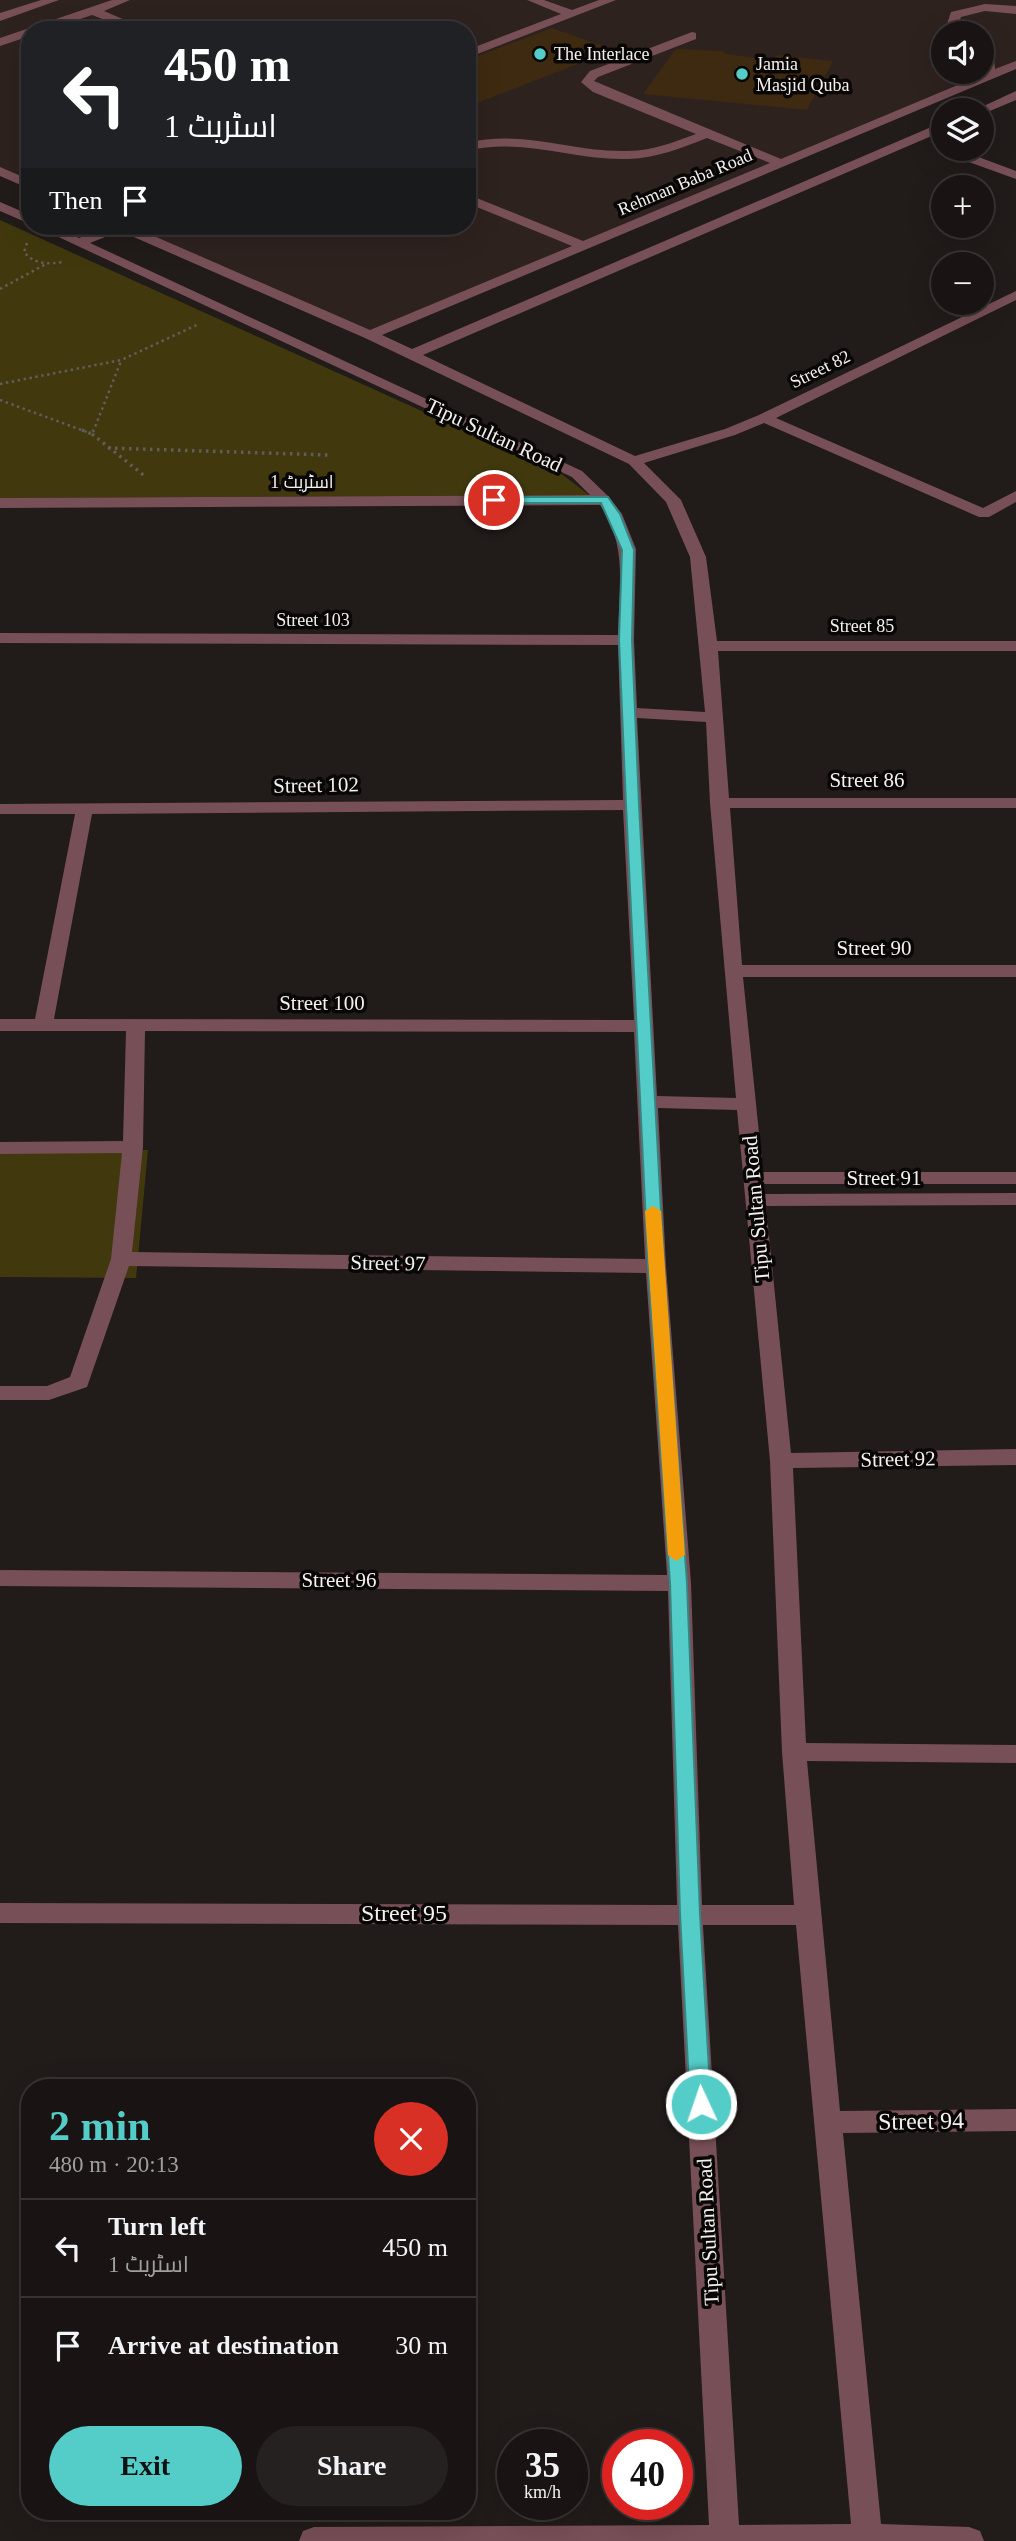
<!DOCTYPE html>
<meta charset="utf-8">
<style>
body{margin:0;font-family:"Times New Roman",Cairo,serif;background:#262121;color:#f1f3f6;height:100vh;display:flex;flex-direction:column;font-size:26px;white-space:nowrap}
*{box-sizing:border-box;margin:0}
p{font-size:23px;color:#9f9ea0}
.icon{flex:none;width:38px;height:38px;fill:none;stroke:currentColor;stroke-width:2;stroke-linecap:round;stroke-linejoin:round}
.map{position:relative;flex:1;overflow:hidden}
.side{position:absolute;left:21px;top:2079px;width:455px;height:441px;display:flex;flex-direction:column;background:#191413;border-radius:28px;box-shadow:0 7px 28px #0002,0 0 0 2px #373333}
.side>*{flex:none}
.hud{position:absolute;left:21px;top:21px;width:455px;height:214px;border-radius:28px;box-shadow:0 7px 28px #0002,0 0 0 2px #373333;background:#202124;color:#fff;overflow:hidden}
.controls{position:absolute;left:931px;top:21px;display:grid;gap:14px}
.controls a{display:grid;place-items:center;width:63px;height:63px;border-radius:50%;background:#191413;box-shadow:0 7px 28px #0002,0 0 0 2px #373333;font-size:35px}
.speed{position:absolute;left:497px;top:2429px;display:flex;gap:14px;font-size:35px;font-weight:700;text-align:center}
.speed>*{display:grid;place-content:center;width:91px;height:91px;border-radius:50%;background:#191413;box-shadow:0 7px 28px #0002,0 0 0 2px #373333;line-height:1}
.speed small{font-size:18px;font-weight:400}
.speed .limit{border:10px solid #d22;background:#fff;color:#111}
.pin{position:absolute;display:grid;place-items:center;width:60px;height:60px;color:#fff;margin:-30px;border:4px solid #fff;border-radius:50%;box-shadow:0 2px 7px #0007}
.me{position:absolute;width:77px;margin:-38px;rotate:357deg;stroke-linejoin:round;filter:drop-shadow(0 0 5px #0008)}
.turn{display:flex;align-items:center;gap:24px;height:147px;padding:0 28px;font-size:32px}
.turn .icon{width:91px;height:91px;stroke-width:2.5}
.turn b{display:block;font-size:49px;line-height:60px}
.then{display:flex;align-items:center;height:66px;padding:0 28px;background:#0003;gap:14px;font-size:26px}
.round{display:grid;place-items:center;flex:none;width:74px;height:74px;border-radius:37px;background:#262121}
.overview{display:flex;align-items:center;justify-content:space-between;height:119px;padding:0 28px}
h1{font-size:42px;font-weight:800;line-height:52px;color:#54cdc8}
.primary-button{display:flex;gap:14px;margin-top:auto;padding:14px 28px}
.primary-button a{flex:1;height:80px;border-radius:42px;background:#54cdc8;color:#111;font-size:28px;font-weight:800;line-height:80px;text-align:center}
.primary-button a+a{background:#262121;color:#f1f3f6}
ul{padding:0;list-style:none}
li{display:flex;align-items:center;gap:21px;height:98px;padding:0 28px;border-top:2px solid #373333}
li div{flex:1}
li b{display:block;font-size:26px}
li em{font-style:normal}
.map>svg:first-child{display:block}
</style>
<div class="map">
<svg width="1016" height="2541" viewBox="0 0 1016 2541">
<rect width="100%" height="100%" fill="#211b19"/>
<path fill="#2e221f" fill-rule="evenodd" d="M0,0h1016v65l-646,270 -250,-109h347v-196h-437v155l-30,-14zM943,33h39v39h-39z"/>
<g fill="#41390d">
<polygon points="0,220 563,475 589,495 0,498"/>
<polygon points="0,1149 148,1150 136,1278 0,1277"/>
</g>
<g fill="#3e2a11">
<polygon points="552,28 614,50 467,107 467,60"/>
<polygon points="677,49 721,51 726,54 774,60 777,55 833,61 807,110 643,94 674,51"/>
</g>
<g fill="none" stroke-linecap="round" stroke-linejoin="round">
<g stroke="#625c5b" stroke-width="2.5" stroke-dasharray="2.5 3.5" stroke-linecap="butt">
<path d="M27,243l-3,9c11,13 24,12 40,10"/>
<polyline points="0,289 46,264"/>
<polyline points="0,384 121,360 199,324"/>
<polyline points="0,400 87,432"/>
<polyline points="93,432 121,361"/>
</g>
<g stroke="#625c5b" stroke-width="3.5" stroke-dasharray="2.5 4.5" stroke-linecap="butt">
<polyline points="82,430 92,434 93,430"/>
<polyline points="92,434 146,477"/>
<polyline points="108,448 328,455"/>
</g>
<g fill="#774f56" fill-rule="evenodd">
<polygon points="41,0 59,0 0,21 0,13"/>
<polygon points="112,0 130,0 104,11 148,30 131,30 92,15 48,30 30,30 30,36 0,46 0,38"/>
<polygon points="527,0 544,0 572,10 599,0 616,0 467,58 467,50 561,14"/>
<polygon points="985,4 1016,6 1016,14 985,11 961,17 959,23 971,33 958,33 947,24 951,12"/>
<polygon points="272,26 310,26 316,30 266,30"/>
<path d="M692,32l4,1v6l-98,38 -4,4 187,78 203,-85 -2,-30 4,1 8,14 1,10 21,-8v8l-634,266 30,14 531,-227v9l-520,224 212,101 90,-27 34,-14 257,-124v9l-240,118 207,90 33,-17v11l-27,15h-10l-215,-94 -29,12 -91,28 37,37 25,57 11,84h299v10h-298l11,147h287v10h-286l12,157h274v12h-273l20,195h253v12h-252l1,10 251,-1v12l-250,1 25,247 225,-4v16l-223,3 13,275 210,2v18l-209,-2 33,350 176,-2v22l-173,2 38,391 88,3 11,4 4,10h-685l4,-10 11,-4 395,-2 -31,-600 -678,-2v-20l677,2 -9,-314 -668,-5v-16l667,5 -21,-302 -517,-7 -42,121 -38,13h-49v-14h47l23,-9 41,-118 11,-106 -122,1v-12l123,-1 3,-110h-126v-12h35l40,-205h-75v-10l623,-4 -5,-155 -618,-2v-10l618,2c1,-46 10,-90 -18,-130l-600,3v-10l590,-3 -18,-18 -537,-251h17l27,12 31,-12h21l239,104 202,-84 -105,-43v-9l116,47 187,-78 -63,-25c-25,10 -51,20 -78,21 -56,2 -106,-22 -162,-8v-8c56,-14 106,10 161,8 24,0 46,-9 68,-17l-103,-42 -12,-10 9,-11zM120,231l245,107 264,126 37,38 24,55 15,155 -68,-4 -3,-68 2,-91 -14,-35 -13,-17 -27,-26 -492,-228zM637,718l69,4 4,81 26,295 -79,-2zM623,810l11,210 -580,-1 38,-205zM145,1031l489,1 11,227 -513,-7 11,-105zM658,1108l79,2 33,351 12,291 12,153h-92l-11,-322 -25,-317zM703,1925h93l55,599 -112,1z"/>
<polygon points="1016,91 1016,100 985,113 975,110"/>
<polygon points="943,146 943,149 957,149 1016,171 1016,179 941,152 940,149"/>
<polygon points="0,167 30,180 30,189 0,176"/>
<polygon points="0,202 30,215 30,224 0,211"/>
</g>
</g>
<polygon fill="#54cdc8" stroke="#378582" stroke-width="2" points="494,497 608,497 620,514 634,550 632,640 639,805 664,1266 687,1583 700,1914 711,2104 708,2110 701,2112 693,2110 690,2104 680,1914 670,1583 648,1266 626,805 619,640 622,550 601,503 490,503 490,498"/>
<polygon fill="#f59e0b" points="653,1206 661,1211 685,1555 676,1561 668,1555 645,1211"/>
<g fill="#54cdc8" stroke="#090706" stroke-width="2.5">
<circle cx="540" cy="54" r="7"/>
<circle cx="742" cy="74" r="7"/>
</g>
<g text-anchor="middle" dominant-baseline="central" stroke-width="7" stroke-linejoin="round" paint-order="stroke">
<g font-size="18" fill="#f4f0ef" stroke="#090706" text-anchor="start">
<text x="554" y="54">The Interlace</text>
<text x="756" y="64">Jamia<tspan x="756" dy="21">Masjid Quba</tspan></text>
</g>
<g font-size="18" fill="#f4f0ef" stroke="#090706">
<text transform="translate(685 182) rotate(-23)">Rehman Baba Road</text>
<text transform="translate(820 369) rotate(-26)">Street 82</text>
<text x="302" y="482">اسٹریٹ 1</text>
<text x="313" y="620">Street 103</text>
<text x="862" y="626">Street 85</text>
</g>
<g font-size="21" fill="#f4f0ef" stroke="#090706">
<text transform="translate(494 435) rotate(25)">Tipu Sultan Road</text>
<text x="867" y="780">Street 86</text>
<text transform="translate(316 785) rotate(-1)">Street 102</text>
<text x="874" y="948">Street 90</text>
<text x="322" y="1003">Street 100</text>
<text x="884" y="1178">Street 91</text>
<text transform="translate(756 1209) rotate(-95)">Tipu Sultan Road</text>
<text transform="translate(388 1263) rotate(1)">Street 97</text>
<text transform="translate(898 1459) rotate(-1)">Street 92</text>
<text x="339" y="1580">Street 96</text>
<text transform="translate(708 2232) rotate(-93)">Tipu Sultan Road</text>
</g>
<g font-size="24" fill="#f4f0ef" stroke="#090706">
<text x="404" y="1913">Street 95</text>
<text transform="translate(921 2121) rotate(-1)">Street 94</text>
</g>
</g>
</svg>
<div class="controls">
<a><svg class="icon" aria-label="sound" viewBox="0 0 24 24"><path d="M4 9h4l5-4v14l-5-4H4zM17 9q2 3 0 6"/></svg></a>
<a><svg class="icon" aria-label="layers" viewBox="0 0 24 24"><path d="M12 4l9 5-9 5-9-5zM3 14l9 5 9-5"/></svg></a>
<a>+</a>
<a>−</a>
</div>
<div class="speed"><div>35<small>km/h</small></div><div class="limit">40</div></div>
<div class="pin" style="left:494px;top:500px;background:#d93025"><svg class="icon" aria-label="arrive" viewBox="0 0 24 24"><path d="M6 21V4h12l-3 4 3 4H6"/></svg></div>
<svg class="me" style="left:701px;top:2104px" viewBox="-20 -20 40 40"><circle r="17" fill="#54cdc8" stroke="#fff" stroke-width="3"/><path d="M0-11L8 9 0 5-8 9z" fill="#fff"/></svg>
<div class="hud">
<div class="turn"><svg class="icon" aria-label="left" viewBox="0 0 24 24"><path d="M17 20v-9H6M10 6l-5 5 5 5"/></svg><div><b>450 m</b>اسٹریٹ 1</div></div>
<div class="then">Then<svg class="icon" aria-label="arrive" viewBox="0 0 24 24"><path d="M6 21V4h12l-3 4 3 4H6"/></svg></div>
</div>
<section class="side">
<div class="overview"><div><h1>2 min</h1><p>480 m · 20:13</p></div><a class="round" style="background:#d93025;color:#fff"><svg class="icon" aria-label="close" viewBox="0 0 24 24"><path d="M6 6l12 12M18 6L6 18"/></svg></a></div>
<ul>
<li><svg class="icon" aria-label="left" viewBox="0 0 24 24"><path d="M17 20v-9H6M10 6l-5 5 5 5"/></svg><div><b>Turn left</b><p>اسٹریٹ 1</p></div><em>450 m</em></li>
<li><svg class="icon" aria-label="arrive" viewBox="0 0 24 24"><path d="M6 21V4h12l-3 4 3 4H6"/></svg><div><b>Arrive at destination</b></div><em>30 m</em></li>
</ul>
<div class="primary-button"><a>Exit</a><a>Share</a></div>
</section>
</div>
